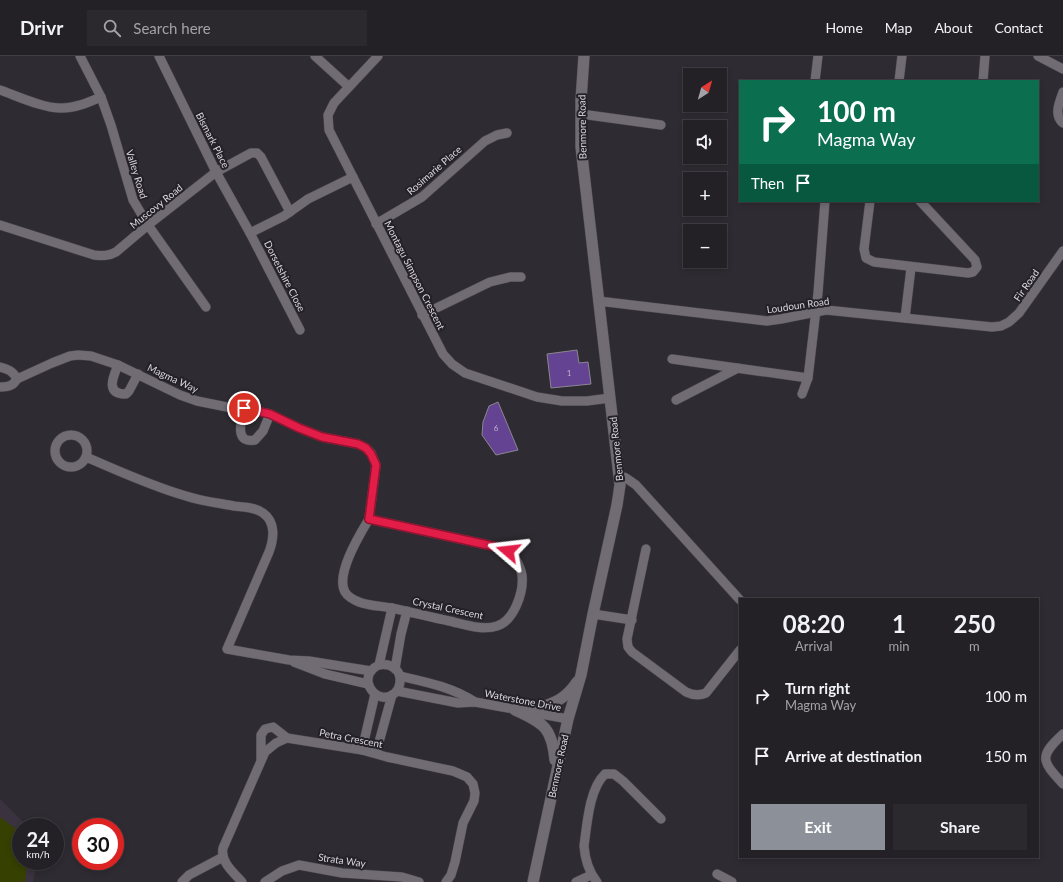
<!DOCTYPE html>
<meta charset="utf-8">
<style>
body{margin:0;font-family:Lato,sans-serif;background:#2b282e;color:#f1f3f6;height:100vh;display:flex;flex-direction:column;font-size:15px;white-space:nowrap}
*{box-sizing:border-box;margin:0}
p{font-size:13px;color:#a3a3a7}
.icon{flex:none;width:22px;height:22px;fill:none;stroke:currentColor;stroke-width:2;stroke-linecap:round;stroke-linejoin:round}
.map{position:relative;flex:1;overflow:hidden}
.drawer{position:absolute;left:739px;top:542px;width:300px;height:260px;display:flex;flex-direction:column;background:#232026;border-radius:0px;box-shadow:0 2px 6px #0003,0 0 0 1px #403e43}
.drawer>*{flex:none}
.guide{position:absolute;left:739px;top:24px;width:300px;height:122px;border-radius:0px;box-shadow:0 2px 6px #0003,0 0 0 1px #403e43;background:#0b6e4f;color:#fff;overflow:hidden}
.needle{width:26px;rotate:37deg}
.fabs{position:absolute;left:683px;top:12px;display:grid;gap:8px}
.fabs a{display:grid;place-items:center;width:44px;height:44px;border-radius:0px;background:#232026;box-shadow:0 2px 6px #0003,0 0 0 1px #403e43;font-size:20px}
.speed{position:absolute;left:12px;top:762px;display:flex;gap:8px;font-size:20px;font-weight:700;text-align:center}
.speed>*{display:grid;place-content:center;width:52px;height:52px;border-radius:50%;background:#232026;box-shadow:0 2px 6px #0003,0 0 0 1px #403e43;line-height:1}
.speed small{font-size:10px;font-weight:400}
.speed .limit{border:6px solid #d22;background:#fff;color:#111}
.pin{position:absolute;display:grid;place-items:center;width:34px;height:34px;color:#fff;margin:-17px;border:2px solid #fff;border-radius:50%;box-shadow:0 1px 4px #0007}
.me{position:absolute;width:44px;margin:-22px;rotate:287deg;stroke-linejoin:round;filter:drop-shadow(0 0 3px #0008)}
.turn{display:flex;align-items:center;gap:14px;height:84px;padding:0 12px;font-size:18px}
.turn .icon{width:52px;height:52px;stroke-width:2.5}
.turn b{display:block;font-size:28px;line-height:34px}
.then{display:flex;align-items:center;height:38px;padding:0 12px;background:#0003;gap:8px;font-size:15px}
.eta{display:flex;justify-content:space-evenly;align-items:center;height:68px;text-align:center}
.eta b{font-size:24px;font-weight:700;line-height:28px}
.primary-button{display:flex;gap:8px;margin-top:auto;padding:8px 12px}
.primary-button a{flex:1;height:46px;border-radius:0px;background:#8c9099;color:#fff;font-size:16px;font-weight:700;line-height:46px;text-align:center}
.primary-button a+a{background:#2b282e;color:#f1f3f6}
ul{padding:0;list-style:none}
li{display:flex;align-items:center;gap:12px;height:60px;padding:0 12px}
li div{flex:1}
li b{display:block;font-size:15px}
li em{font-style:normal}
header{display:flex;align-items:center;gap:24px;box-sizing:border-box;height:56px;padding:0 20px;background:#232026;border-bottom:1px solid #403e43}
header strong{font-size:19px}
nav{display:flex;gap:22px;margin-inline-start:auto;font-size:14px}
.search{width:280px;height:36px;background:#2b282e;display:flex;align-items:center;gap:10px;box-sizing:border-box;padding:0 14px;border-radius:0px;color:#a3a3a7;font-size:15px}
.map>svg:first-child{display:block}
</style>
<header>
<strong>Drivr</strong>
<div class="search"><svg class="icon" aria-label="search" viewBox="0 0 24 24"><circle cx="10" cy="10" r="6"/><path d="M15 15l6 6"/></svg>Search here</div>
<nav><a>Home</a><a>Map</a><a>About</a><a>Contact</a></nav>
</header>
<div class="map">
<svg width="1063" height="826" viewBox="0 0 1063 826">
<rect width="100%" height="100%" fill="#2f2b32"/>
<polygon fill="#3a323e" points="0,743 22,765 24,771 21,771 21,805 34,805 36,811 33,826 0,826"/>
<polygon fill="#364001" points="0,761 20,776 21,805 26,805 27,811 25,826 0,826"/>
<g fill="#654393" stroke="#8a8790">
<polygon points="577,294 579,307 588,306 591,328 551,332 547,298"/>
<polygon points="498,346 518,394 496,399 482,379 483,366 489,350"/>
</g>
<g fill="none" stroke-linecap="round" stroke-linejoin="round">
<g stroke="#4a464c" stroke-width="10">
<g id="minor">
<polyline points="80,0 101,41 111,69 133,144 148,169 206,251"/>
<polyline points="159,0 216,116 250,177 300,274"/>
<polyline points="315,0 348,30"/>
<polyline points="378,0 334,47 328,59 329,74 443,298 452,308 465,317 537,341 562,345 587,345 610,342"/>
<polyline points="1038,0 1063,13"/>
<polyline points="815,25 818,0"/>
<polyline points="899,25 902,0"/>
<polyline points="983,25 985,0"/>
<path d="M0,34c17,6 45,19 62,18 14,0 27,-6 39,-11"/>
<path d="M1063,36c-3,9 -10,23 0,31"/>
<polyline points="581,58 661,69"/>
<polyline points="870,145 864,193 866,202 874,206 968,217 973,216 977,211 975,204 920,145"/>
<polyline points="376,168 422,141 485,85 497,79 507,77"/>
<path d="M0,169l94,30c9,1 15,1 22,-3l32,-27 68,-53 35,-19h6l4,4 29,55"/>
<polyline points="250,177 284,160 308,143 353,121"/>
<polyline points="598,245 767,265 781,263 826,254 992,271 1001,270 1009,266 1019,257 1063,195"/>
<polyline points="422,259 490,226 510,221 521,221"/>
<polyline points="905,262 911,212"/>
<polyline points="672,303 808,322"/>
<path d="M118,309c-5,12 -13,29 8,29l3,-3 9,-17"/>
<path d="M0,311c8,2 13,4 17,12"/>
<path d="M0,331c8,0 13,-1 17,-8l35,-16 18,-7 8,-1 13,1 27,9 62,30 17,6 30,6 17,1 26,6 29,14 23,9 36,7 8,4 5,5 5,12 -7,54"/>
<polyline points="802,338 808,322 818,237 825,145"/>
<polyline points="676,344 738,312"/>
<path d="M244,352c-2,11 -11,36 11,32l8,-9 7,-17"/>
<circle cx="71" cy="395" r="16"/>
<path d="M86,401c33,14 65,29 100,39 15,5 32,7 48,10 10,1 21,1 29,7 13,9 11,26 6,39l-42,97 62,11 20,1 62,10"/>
<polyline points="619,419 626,422 636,429 740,544"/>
<path d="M369,463l128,28c7,3 13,5 18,11 3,5 6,11 7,17 2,17 -8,46 -25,51 -15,5 -34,-2 -48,-5 -19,-4 -38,-9 -57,-13 -10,-2 -23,-2 -33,-6 -5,-2 -11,-5 -14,-10 -10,-18 15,-58 24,-73z"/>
<path d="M646,493l-19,90 1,8 4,5 54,40c6,3 13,4 20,1l34,-43"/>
<polyline points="593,558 632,564"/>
<polyline points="294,606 325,618 368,628"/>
<path d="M379,609c11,-2 22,4 21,16 0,5 -2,9 -5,12 -18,16 -41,-17 -16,-28l13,-57"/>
<polyline points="395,613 401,578 407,555"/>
<path d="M400,620c26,6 52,11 75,26"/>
<polyline points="397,635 458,647 475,646 568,663"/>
<path d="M1063,678c-25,23 -21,27 0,50"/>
<polyline points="362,694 375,638"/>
<polyline points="376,697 392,639"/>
<polyline points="261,703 261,679 265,673 273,671 287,682"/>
<polyline points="717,818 732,826"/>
<polyline points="182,826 189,819 223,801"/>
<path d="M242,826c-8,-9 -22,-20 -19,-34l42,-96 11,-9 11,-5 75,12 25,7 66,14 14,6 6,7 2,9 -1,8 -11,22 -8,39 -4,13 -5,7"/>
<polyline points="265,826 282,815 299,809 342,817 402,821 419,826"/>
<polyline points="576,826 591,819"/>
<path d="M597,826c-8,-10 -12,-23 -13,-36 3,-21 5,-57 21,-72h9l9,7 38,38"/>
</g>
</g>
<g stroke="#4a464c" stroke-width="12">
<g id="tertiary">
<path d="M515,654c29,13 37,18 40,50"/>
<path d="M527,656c22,-8 36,-9 50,-30"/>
<polyline points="533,826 568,663 581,619 593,558 617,449 620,429 581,91 581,44 584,0"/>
</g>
</g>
<use href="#minor" stroke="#716c74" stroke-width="9"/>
<use href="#tertiary" stroke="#716c74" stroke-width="11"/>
</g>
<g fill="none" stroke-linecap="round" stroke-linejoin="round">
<g stroke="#92132f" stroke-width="10">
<polyline id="route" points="244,352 270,358 299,372 322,381 358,388 366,392 371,398 376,409 369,463 497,491 508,495"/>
</g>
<use href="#route" stroke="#e11d48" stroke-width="7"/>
</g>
<g text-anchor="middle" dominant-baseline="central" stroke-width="4" stroke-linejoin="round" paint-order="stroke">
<g font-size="8" fill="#beb3ca">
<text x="569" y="317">1</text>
<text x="496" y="372">6</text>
</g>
<g font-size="10" fill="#dbd8dc" stroke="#252128">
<text transform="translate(582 71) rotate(-91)">Benmore Road</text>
<text transform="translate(213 84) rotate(63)">Bismark Place</text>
<text transform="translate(434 114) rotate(-41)">Rosimarie Place</text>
<text transform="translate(137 118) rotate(73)">Valley Road</text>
<text transform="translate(156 150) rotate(-39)">Muscovy Road</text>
<text transform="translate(415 219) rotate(63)">Montagu Simpson Crescent</text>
<text transform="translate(285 220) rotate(63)">Dorsetshire Close</text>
<text transform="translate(1026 229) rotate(-55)">Fir Road</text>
<text transform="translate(798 249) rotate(-8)">Loudoun Road</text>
<text transform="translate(173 322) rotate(25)">Magma Way</text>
<text transform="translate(616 393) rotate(-96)">Benmore Road</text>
<text transform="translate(448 552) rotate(12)">Crystal Crescent</text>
<text transform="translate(523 644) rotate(11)">Waterstone Drive</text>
<text transform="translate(351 682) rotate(11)">Petra Crescent</text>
<text transform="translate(558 710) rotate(-78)">Benmore Road</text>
<text transform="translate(342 804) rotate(8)">Strata Way</text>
</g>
</g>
</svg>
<div class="fabs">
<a><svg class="needle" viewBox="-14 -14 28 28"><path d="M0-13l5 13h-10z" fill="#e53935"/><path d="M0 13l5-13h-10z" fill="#a3a3a7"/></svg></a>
<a><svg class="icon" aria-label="sound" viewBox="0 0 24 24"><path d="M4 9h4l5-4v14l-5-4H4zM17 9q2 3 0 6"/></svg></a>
<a>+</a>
<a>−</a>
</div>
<div class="speed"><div>24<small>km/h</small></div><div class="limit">30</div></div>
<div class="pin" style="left:244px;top:352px;background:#d93025"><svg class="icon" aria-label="arrive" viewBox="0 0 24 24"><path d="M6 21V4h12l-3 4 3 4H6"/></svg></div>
<svg class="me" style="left:508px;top:495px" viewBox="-20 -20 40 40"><path d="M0-17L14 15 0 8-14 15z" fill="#e11d48" stroke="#fff" stroke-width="4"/></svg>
<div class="guide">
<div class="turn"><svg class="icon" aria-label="right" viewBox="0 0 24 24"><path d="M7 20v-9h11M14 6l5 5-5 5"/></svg><div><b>100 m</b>Magma Way</div></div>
<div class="then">Then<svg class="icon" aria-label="arrive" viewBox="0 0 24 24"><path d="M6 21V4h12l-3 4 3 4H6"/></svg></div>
</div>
<section class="drawer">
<div class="eta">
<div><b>08:20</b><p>Arrival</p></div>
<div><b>1</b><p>min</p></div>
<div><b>250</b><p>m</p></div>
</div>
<ul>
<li><svg class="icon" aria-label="right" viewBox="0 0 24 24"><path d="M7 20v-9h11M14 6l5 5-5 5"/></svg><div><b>Turn right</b><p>Magma Way</p></div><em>100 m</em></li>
<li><svg class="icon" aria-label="arrive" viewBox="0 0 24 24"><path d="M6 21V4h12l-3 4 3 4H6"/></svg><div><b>Arrive at destination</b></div><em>150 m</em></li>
</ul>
<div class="primary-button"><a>Exit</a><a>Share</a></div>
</section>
</div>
